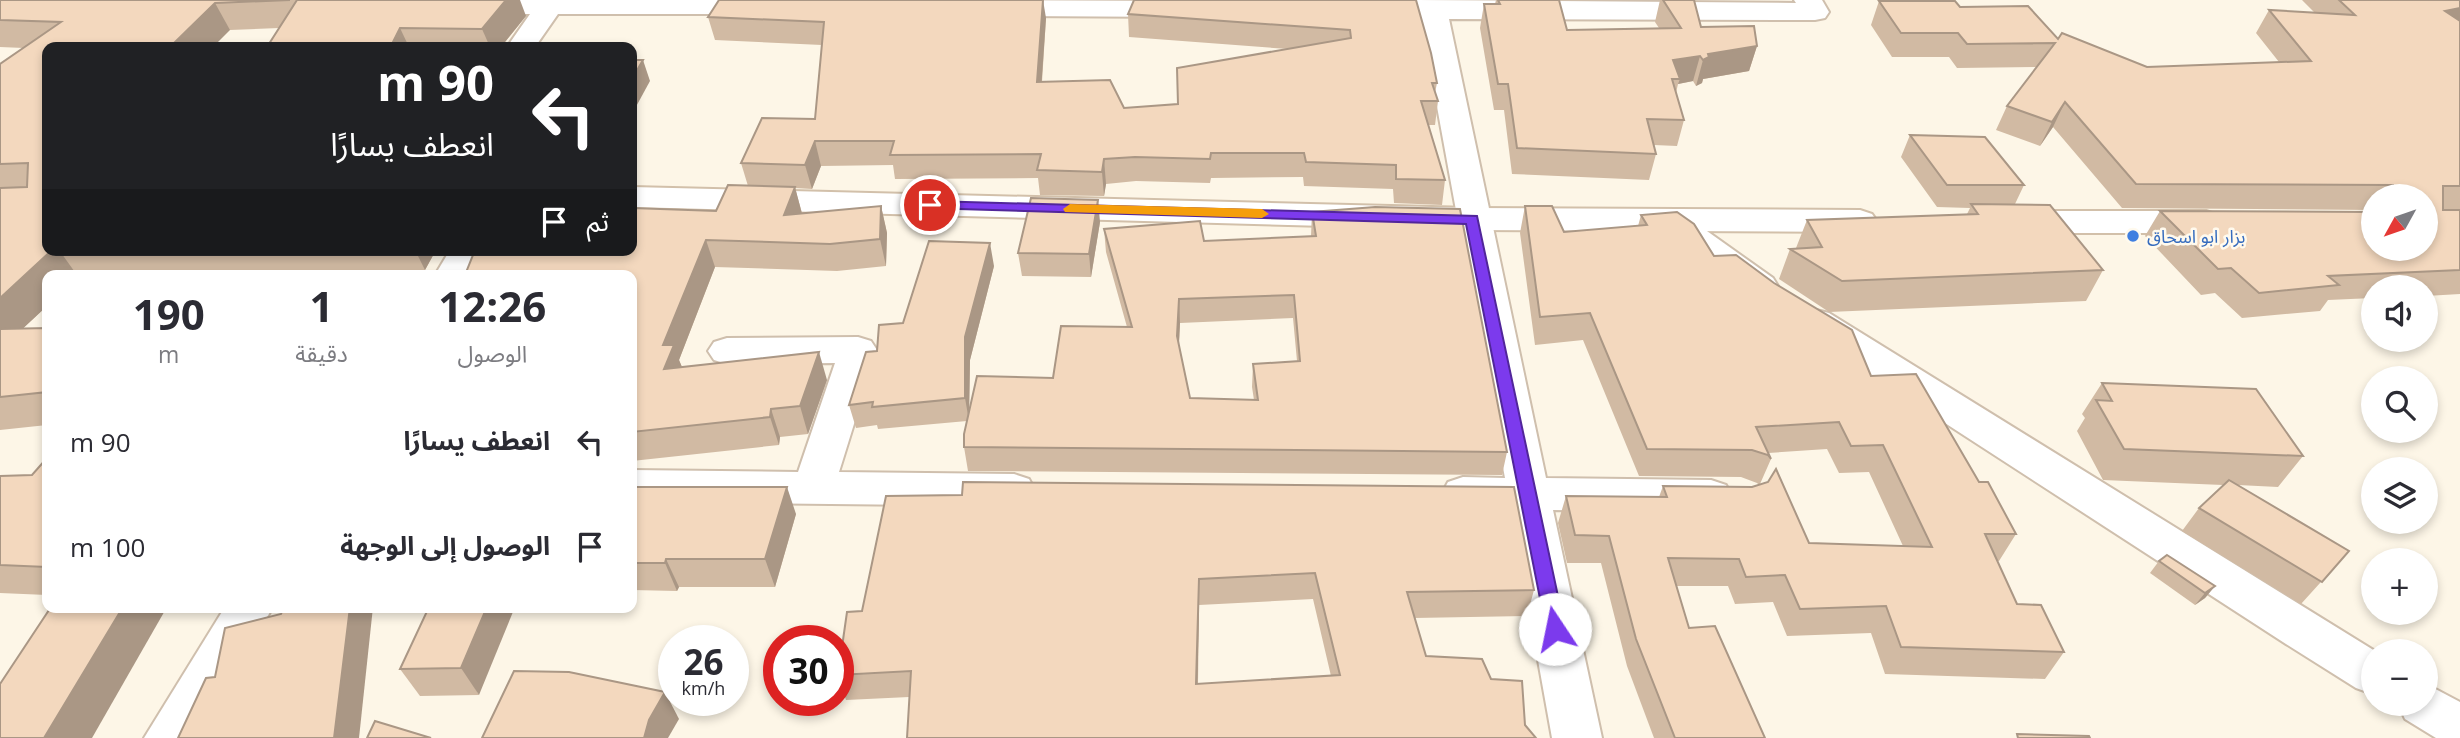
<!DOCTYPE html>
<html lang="ar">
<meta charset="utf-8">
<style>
body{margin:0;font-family:"Open Sans","Noto Sans Arabic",sans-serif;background:#f2f2f3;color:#2b2b33;direction:rtl;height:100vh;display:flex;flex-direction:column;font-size:26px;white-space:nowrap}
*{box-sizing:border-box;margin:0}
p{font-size:23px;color:#7c7c81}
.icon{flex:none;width:38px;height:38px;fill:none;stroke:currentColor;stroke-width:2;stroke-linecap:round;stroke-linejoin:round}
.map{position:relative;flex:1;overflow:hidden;direction:ltr}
.side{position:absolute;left:42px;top:270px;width:595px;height:343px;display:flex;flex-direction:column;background:#fff;border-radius:14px;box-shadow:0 4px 10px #0003;direction:rtl}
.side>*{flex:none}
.top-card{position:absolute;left:42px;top:42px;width:595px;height:214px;border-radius:14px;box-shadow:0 4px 10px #0003;direction:rtl;background:#202124;color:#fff;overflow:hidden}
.needle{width:46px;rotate:230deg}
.fabs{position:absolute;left:2361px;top:184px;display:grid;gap:14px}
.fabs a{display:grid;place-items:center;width:77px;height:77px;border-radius:50%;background:#fff;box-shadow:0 4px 10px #0003;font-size:35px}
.speed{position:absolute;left:658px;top:625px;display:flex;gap:14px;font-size:35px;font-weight:700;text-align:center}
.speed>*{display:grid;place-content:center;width:91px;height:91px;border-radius:50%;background:#fff;box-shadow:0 4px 10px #0003;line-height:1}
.speed small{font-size:18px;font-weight:400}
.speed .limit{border:10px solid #d22;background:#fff;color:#111}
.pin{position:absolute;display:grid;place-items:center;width:60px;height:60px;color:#fff;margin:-30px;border:4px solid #fff;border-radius:50%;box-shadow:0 2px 7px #0007}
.me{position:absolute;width:77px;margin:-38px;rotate:349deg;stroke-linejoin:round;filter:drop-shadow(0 0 5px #0008)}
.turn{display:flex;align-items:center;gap:24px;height:147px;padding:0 28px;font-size:32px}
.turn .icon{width:91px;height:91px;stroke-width:2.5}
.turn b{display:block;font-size:49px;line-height:60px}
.then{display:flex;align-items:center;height:66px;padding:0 28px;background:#0003;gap:14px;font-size:26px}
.eta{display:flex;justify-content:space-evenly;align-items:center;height:119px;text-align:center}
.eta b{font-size:42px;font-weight:700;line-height:49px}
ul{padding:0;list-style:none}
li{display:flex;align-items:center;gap:21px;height:105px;padding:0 28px}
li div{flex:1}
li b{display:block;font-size:26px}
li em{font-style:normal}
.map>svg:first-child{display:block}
</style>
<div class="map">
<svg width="2460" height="738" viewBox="0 0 2460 738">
<rect width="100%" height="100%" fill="#fdf6e7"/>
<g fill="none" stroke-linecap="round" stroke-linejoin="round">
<g stroke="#cfbfad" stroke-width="4">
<g id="street">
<polygon points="459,0 779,0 783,6 779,12 769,14 558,14 535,47 507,47 530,14 469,14 459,12 455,6"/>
<polygon points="992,0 1182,1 1192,3 1196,9 1192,15 1182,17 994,16 984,14 980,8 984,2"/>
<polygon points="1417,0 1796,3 1794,0 1822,0 1829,12 1825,18 1815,20 1449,19 1546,478 1711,480 1726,485 1732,496 1726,507 1711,512 1553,510 1602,738 1552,738 1511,510 1463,509 1448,504 1442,493 1448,482 1463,477 1505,478 1421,19 1358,16 1354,10 1358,4"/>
<polygon points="1671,210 1683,214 1773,278 1778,286 1773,294 1760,298 1747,294 1659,228 1654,221 1659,214"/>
<polygon points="450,250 485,250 471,275 435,275"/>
<polygon points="1816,310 1829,313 2375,651 2373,651 2373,694 2356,688 2286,644 1803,331 1797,322 1803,313"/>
<polygon points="858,337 871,341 877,350 839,472 1014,474 1029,479 1035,490 1029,501 1014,506 632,502 632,470 798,472 835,363 727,364 714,360 708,351 714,342 727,338"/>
<polygon points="225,607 273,607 196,738 144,738"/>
<polygon points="2426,684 2460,702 2460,738 2436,738 2405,719 2398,704 2426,704"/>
</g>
</g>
<g stroke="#d2c0aa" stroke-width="4">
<g id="secondary">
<polygon points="632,187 1472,208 1860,210 1872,214 1877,221 1872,228 1860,232 1472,230 632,207"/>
<polygon points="2011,211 2206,211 2218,215 2223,222 2218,229 2206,233 2011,233 1999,229 1994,222 1999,215"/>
</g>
</g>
<use href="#street" fill="#fff" fill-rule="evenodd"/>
<use href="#secondary" fill="#fff" fill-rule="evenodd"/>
</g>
<g fill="#d1baa3" fill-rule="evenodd">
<polygon points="0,0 506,0 526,16 501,47 267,47 279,28 230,30 47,47 47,250 436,250 425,270 340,275 47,275 47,306 23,328 47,328 47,425 0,430 0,64 24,48 0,47"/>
<polygon points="1416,0 1437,83 1435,93 1438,101 1435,125 1428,125 1445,180 1442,205 1394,203 1393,189 1304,186 1303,177 1211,178 1210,183 1136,181 1106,184 1104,196 1040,195 1038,178 895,179 893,165 821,166 812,189 795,188 802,213 881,206 887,233 886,266 837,271 715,267 679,360 682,367 827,380 808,434 780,437 779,445 632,461 632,275 748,186 741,163 815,119 822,45 715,40 708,17 1046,18 1042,82 1124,108 1178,104 1288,49 1129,37 1128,14"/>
<polygon points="1496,0 1559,0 1567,30 1659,28 1655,22 1660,0 1694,0 1701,27 1757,46 1749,71 1703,79 1702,83 1696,86 1693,81 1678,84 1676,93 1684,120 1677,146 1654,145 1656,154 1649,180 1512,174 1504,110 1494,110 1480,28 1484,4 1495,4"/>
<polygon points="2302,0 2460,0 2460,294 2426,296 2426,287 2373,287 2373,298 2328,300 2320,311 2242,318 2215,293 2201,295 2145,236 2160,211 2373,248 2426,196 2373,196 2373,210 2122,208 2053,127 2040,146 1996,130 2007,106 2037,67 1957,68 1949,57 1892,57 1871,25 1879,1 1960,7 2058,39 2147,67 2279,62 2256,33 2269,10 2315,13"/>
<polygon points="1910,135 2024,185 2015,204 2103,270 2086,301 1829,312 1779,279 1790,249 1796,248 1807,220 1967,214 1970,208 1937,207 1901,157"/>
<path d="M1525,206l39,26 74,-6 3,-11 73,41 157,120 108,106 37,52 -17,27h-2l20,43 47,48 -19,27 -160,-5 -14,-41 -84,3 -14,-34 -38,2 -7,-18h-52l13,42 76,110h-111l-27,-72 -26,-103h-34l-9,-40 8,-27 93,1 4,-11 89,1 7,-2 -2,-2 -16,-6 -102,-1 -56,-136 -48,5 -15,-112zM1827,449l12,24 30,-1 34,74 -94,-3 -49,-59 11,-25 -3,-6z"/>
<path d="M1312,212l195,240 -5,23 -534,-4 -4,-24 3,-26 -89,8 -1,-4 -21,3 -7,-23 28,-54 26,-28 91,-57 -24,94 -1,51 84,-33 74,-51 -21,-75 -2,-23 100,12 107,-5zM1293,318l4,43 -44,3 -1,23 2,13 -64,-2 -11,-53 1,-22z"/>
<polygon points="1100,222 1091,277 1022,276 1018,253"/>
<polygon points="2102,383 2303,456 2278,487 2238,485 2349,551 2301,604 2182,531 2199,508 2223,485 2103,480 2077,431 2085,418 2082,414"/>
<polygon points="47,458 47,595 0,593 0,476 32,475"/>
<polygon points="632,487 796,514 775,587 679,587 677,591 632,590"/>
<path d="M886,496l648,94 -7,26 -113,2 12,38 65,23 34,46 -616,-28 -63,3 -8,-23v-7l24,-59zM1313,599l18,77 -133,8 1,-79z"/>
<polygon points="2159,561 2215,586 2205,598 2195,605 2150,573"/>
<polygon points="429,607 479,695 420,696 400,669"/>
</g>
<g fill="#aa9785">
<polygon points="506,0 520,0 526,16 501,47 490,47 482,29"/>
<polygon points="1043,0 1046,18 1040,105 1037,82"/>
<polygon points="215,3 230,30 213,47 170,47"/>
<polygon points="2460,8 2460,28 2445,11"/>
<polygon points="400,28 409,47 394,47 392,44"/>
<polygon points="1757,46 1749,71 1703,79 1702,83 1696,86 1703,60 1708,54"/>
<polygon points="1700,56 1693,81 1678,84 1680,79 1673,60"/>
<polygon points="643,60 650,81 632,114 632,79"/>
<polygon points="2065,102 2053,127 2040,146 2052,122"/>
<polygon points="815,141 821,166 812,189 805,165"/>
<polygon points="1104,159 1106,184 1104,196 1102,172"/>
<polygon points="795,187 802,214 784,215"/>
<polygon points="1098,200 1100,222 1091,277 1089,254"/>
<polygon points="881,206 887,233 886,266 880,239"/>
<polygon points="706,240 715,267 679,360 684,372 664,369 663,345"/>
<polygon points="990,243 994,266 970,360 969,421 965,398 965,337"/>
<polygon points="52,250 59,250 77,275 47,275 47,306 0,350 0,298"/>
<polygon points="415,250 436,250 425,270"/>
<polygon points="1179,299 1180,323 1178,360 1177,336"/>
<polygon points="819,352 827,380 808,434 800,406"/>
<polygon points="771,409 780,437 779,445 770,417"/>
<polygon points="787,487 796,514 775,587 765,559"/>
<polygon points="666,559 679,587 677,591 665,563"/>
<polygon points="1199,579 1199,605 1197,710 1196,684"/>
<polygon points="2215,586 2205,598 2195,605 2205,593"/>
<polygon points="123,607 167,607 92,738 44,738"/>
<polygon points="350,607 373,607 359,738 334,738"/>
<polygon points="487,607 515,607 479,695 461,668"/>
<polygon points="665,692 679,719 668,738 644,738 649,720"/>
</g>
<g fill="#f3d8be" stroke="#aa9785" stroke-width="2" fill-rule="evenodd">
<polygon points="0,0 290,0 215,3 170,47 47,47 47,250 52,250 0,298 0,188 27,187 28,163 0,164 0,64 61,22 0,20"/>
<polygon points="297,0 506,0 482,29 400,28 392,44 387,44 385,47 267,47"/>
<polygon points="719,0 1043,0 1037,82 1110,80 1124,108 1178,104 1177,68 1351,38 1350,30 1128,14 1134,0 1416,0 1431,53 1437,83 1432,83 1438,101 1421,101 1445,180 1396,179 1396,165 1306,162 1304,153 1211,153 1210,159 1135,157 1104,159 1102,172 1037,170 1041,154 890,155 894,141 815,141 805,165 741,163 762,118 815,119 824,22 708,17"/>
<polygon points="1498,0 1559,0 1567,30 1681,28 1663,0 1694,0 1701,27 1754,26 1757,46 1708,54 1709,57 1703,60 1700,56 1673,60 1680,79 1672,79 1684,120 1647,119 1656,154 1517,148 1508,84 1498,84 1484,4 1500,4"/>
<polygon points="2339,0 2460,0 2460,8 2445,11 2460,21 2460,186 2443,186 2443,210 2460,210 2460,270 2328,276 2339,285 2259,293 2231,268 2218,269 2160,211 2373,212 2373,248 2426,248 2426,196 2393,196 2393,185 2136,184 2065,102 2052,122 2007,106 2055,43 1967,44 1958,33 1901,33 1879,1 1955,1 1960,7 2028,6 2058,39 2062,33 2147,67 2311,61 2269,10 2355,15"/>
<polygon points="632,60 643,60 632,79"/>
<polygon points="1910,135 1985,137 2024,185 1947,185"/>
<polygon points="728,185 795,187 784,215 881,206 880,239 830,244 706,240 663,345 674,345 664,369 819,352 800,406 771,409 770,417 632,432 632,275 465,275 475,250 632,250 632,208 716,211"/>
<polygon points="1031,198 1098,200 1089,254 1018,253"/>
<polygon points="1971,204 2050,205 2103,270 1842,281 1790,249 1822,247 1807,220 1978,214"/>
<polygon points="1525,206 1552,206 1564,232 1647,225 1641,215 1677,212 1694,224 1714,256 1736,255 1774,283 1852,330 1871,376 1916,374 1979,482 1988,482 2016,534 1985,534 2017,604 2041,605 2064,652 1901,647 1886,606 1800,609 1785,575 1746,577 1739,559 1668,558 1689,628 1715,626 1765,738 1675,738 1636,639 1609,536 1575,535 1566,496 1667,497 1663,486 1752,487 1768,482 1776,469 1809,543 1932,547 1883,445 1851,446 1839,422 1756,427 1771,459 1768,455 1752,450 1647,449 1590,313 1540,317"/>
<path d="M1375,207l85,2 47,243 -543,-5v-13l13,-58 76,2 8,-52 71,1 -28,-98 96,-8 4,20 112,-5 -4,-24zM1294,295l6,66 -47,3 5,36 -68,-2 -13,-62 2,-37z"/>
<polygon points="929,241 990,243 965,337 965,398 872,407 873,402 849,405 866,352 877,351 879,325 903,323"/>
<polygon points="120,250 225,250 171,253"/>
<polygon points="47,328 47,392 0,397 0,329"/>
<polygon points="2102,383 2256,389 2303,456 2124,449 2096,400 2112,401"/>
<polygon points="47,458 47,567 0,565 0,476 32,475"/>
<polygon points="2229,480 2349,551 2322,582 2199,508"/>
<path d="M963,482l551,5 20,103 -127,2 19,64 56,3 9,20 31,2 3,44 11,13h-629l4,-67 -73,4 9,-63 15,-1 24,-115 76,-1zM1315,573l25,102 -144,9 3,-105z"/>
<polygon points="632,487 787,487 765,559 666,559 665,563 632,563"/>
<polygon points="2167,555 2215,586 2205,593 2159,561"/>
<polygon points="51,607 123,607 44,738 0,738 0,684"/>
<polygon points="284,607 350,607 334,738 178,738 206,678 215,677 225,628 281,614"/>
<polygon points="429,607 487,607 461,668 400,669"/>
<polygon points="514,671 569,672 665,692 649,720 644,738 482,738"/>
<polygon points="375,721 431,738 367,738"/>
<polygon points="2017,734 2089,736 2090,738 2018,738"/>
</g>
<polygon fill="#7c3aed" stroke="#51269a" stroke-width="2" points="930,201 1477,216 1565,629 1562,635 1555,637 1548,635 1546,629 1466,224 925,208 925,202"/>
<polygon fill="#f59e0b" points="1070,204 1262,209 1269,214 1262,218 1065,212 1063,209"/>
<circle fill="#3f7fe0" stroke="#fffaee" stroke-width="2.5" cx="2133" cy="236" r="7"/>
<g text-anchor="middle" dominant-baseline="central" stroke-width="5" stroke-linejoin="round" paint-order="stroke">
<g font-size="18" fill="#366cbe" stroke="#fffaee" text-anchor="start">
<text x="2147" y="236">بزار ابو اسحاق</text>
</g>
</g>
</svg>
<div class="fabs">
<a><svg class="needle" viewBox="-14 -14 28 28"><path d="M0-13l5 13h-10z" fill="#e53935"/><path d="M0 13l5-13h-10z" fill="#7c7c81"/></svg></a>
<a><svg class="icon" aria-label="sound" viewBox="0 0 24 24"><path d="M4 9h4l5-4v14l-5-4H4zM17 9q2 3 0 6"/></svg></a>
<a><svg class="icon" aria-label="search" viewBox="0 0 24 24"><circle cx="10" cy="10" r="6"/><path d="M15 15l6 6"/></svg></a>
<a><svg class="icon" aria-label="layers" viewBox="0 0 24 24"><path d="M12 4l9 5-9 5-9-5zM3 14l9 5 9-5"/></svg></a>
<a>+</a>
<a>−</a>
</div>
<div class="speed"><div>26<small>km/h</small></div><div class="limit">30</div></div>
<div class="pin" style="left:930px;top:205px;background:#d93025"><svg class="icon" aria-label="arrive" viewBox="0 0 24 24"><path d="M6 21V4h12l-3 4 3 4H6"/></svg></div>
<svg class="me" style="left:1555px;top:629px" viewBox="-20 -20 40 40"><circle r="19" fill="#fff"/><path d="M0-13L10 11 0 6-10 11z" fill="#7c3aed"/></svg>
<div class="top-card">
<div class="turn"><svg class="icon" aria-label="left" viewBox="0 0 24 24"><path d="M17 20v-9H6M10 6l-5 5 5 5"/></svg><div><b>90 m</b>انعطف يسارًا</div></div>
<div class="then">ثم<svg class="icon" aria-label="arrive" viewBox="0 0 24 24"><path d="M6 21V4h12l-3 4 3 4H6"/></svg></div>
</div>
<section class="side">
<div class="eta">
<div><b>12:26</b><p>الوصول</p></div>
<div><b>1</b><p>دقيقة</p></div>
<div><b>190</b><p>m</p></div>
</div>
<ul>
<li><svg class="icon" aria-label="left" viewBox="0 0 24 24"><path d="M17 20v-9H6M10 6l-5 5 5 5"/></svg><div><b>انعطف يسارًا</b></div><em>90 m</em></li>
<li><svg class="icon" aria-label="arrive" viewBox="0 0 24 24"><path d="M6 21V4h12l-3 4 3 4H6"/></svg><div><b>الوصول إلى الوجهة</b></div><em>100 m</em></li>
</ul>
</section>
</div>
